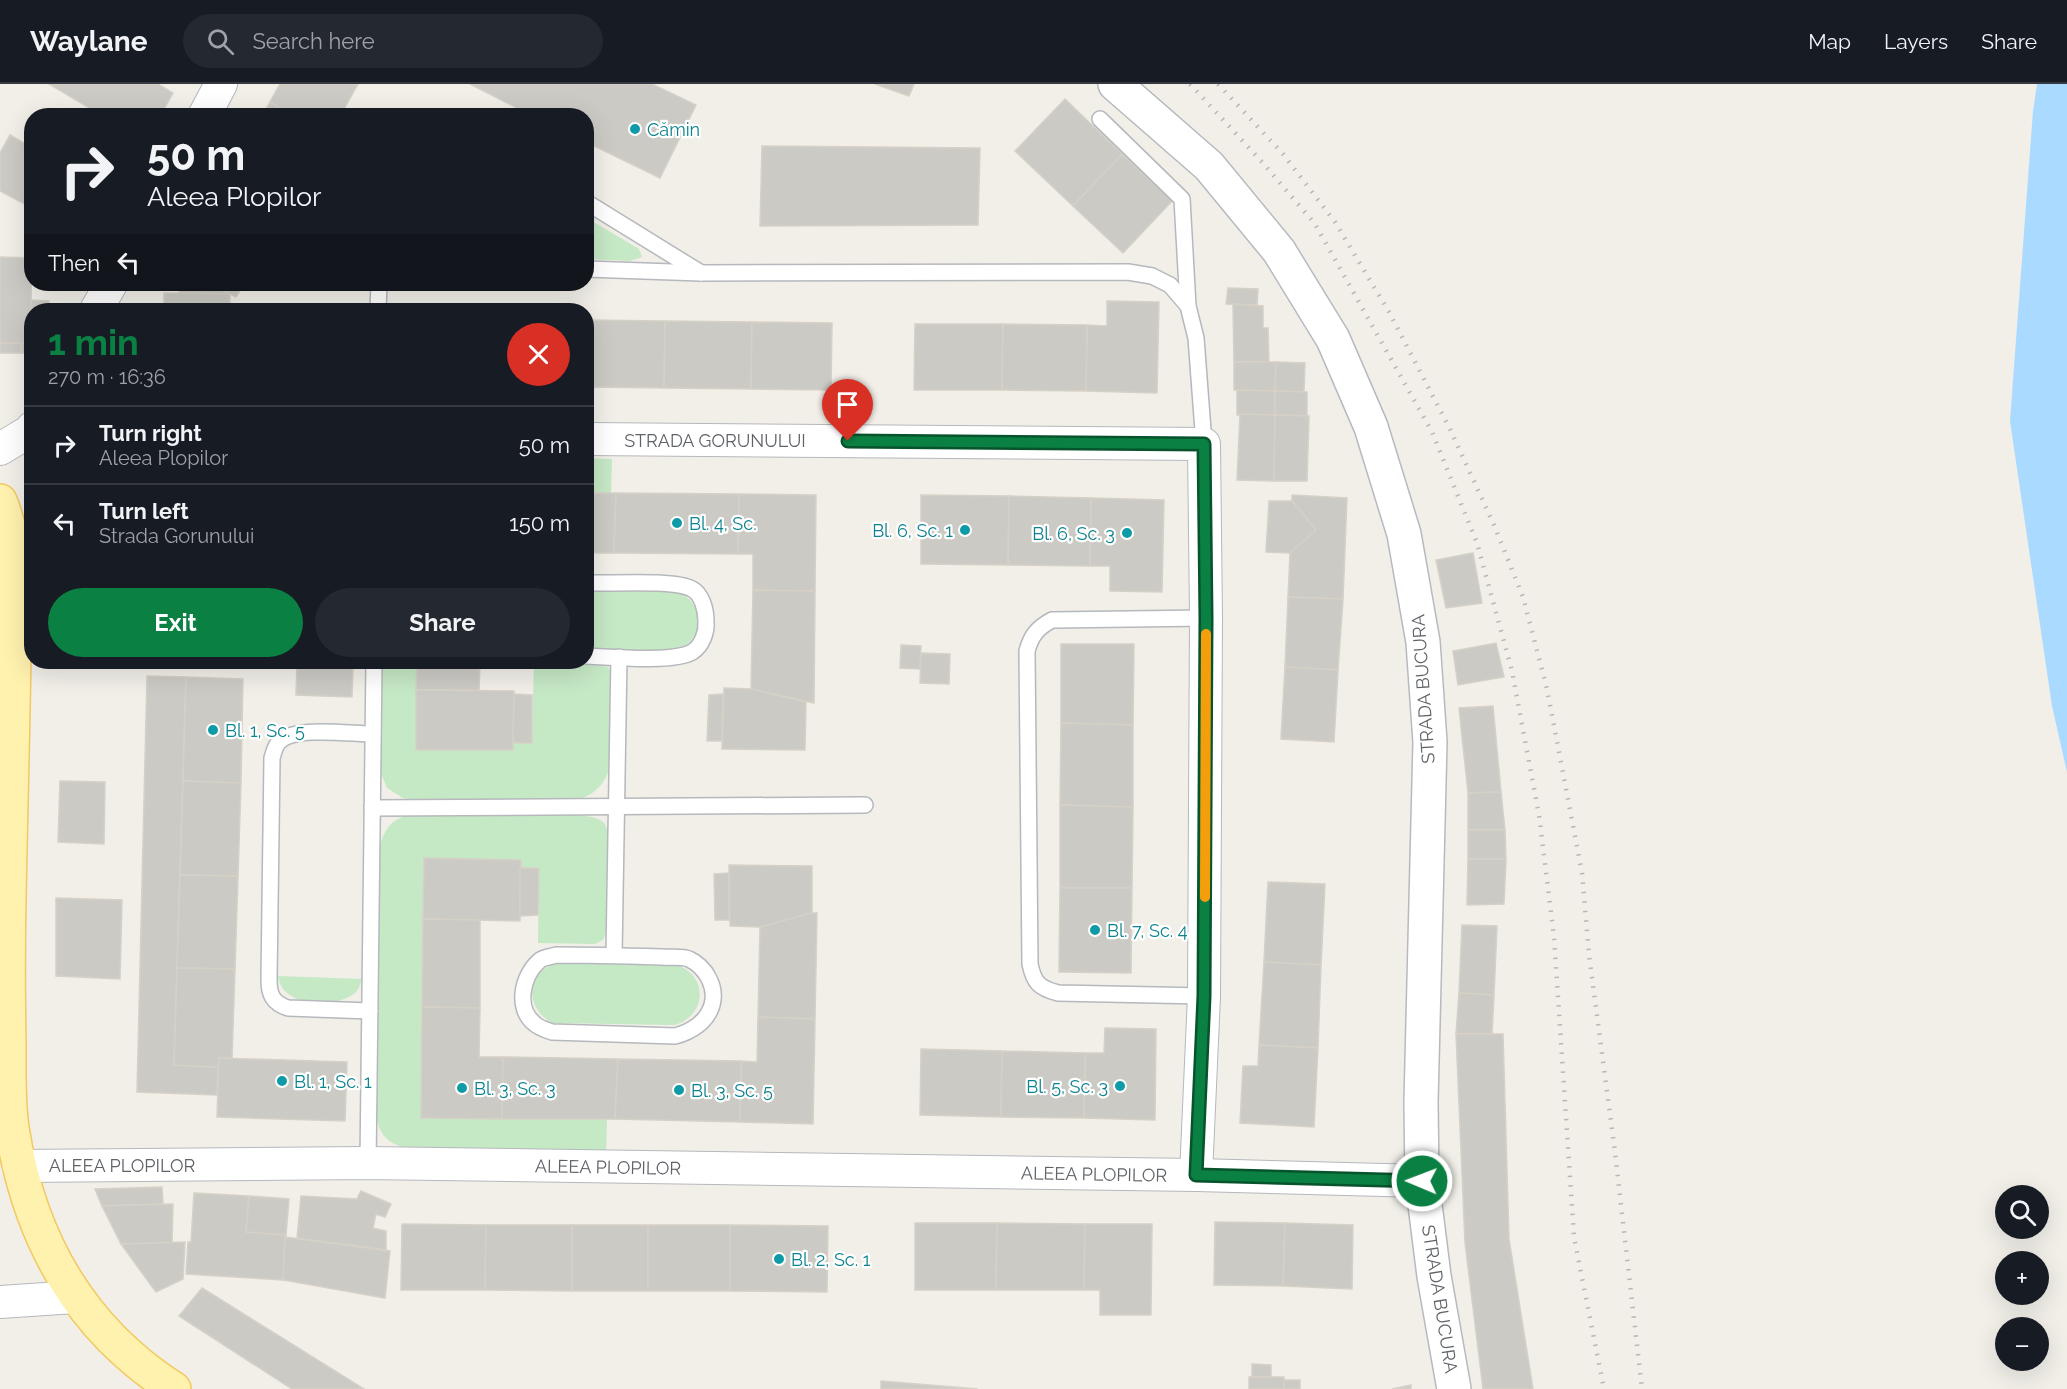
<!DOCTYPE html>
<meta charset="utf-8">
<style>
body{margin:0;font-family:Raleway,sans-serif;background:#242831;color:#f1f3f6;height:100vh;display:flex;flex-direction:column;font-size:22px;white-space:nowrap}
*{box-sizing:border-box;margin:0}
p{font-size:20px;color:#9ea1a6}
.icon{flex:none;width:33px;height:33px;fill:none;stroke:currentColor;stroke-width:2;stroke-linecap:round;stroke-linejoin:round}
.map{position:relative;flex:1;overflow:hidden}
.side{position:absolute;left:24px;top:219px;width:570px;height:366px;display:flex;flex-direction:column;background:#171b24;border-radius:24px;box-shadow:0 6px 24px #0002}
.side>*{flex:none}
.guide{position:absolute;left:24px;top:24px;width:570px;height:183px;border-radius:24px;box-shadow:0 6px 24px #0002;background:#171b24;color:#f1f3f6;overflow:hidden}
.tools{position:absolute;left:1995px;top:1101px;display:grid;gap:12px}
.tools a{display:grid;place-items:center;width:54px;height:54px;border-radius:50%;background:#171b24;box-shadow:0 6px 24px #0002;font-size:30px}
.pin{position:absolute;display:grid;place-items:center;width:51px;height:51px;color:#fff;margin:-62px -26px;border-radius:50% 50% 50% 0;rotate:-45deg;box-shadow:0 0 6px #0007}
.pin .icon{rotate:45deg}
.me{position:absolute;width:66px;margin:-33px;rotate:271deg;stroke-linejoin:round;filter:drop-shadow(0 0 4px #0008)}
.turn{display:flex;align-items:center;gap:21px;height:126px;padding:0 24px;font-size:27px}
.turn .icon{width:78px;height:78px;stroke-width:2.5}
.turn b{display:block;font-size:42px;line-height:51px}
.then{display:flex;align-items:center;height:57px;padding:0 24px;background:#0003;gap:12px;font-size:22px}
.round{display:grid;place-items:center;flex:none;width:63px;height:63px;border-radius:32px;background:#242831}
.headline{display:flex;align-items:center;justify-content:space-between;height:102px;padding:0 24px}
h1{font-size:36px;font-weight:700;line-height:45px;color:#0b8043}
.action{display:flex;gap:12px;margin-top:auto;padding:12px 24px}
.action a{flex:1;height:69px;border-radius:36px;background:#0b8043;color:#fff;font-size:24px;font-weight:700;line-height:69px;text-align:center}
.action a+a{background:#242831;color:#f1f3f6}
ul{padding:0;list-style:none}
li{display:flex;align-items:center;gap:18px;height:78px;padding:0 24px;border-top:2px solid #363941}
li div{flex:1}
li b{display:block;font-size:22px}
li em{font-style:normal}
header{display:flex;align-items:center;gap:36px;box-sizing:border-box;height:84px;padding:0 30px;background:#171b24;border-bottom:2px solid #363941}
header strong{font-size:28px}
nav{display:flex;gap:33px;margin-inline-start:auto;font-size:21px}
.search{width:420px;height:54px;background:#242831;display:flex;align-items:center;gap:15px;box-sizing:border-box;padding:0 21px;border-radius:33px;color:#9ea1a6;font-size:22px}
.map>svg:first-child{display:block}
</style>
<header>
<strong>Waylane</strong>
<div class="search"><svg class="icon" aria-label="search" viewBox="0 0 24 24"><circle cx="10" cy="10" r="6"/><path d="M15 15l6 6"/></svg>Search here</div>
<nav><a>Map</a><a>Layers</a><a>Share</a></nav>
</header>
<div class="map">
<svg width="2067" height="1305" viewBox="0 0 2067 1305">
<rect width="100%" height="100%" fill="#f1efe8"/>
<g fill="#c5e8c5">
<polygon points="587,134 639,165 642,173 630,177 587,175"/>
<polygon points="587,374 612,375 611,409 587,409"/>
<path d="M587,507l93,1c28,17 23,48 -6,60l-87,-2z"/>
<path d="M382,578h35l-1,88h97v-7l19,-1 2,-80 60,2 14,3 4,7 -1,90c-6,20 -15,30 -34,36h-163l-11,-2 -16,-10 -8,-20z"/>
<path d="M577,730c8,2 21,3 27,9 11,14 4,86 3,107l-4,10 -8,4 -57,-1 1,-75h-19v-8l-96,-1 -3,259 186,1 -1,36 -192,-4c-22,-7 -33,-10 -38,-35l3,-267c5,-19 12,-31 32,-34z"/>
<path d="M555,879l125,3c29,13 25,50 -5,59l-122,-2c-16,-7 -27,-27 -17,-45 3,-6 12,-12 19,-15z"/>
<path d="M278,892l84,3c-2,6 -4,13 -10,16 -20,14 -71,11 -74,-19z"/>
</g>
<polygon fill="#aadaff" points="2037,0 2067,0 2067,688 2052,622 2010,337 2033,27"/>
<g fill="#cccac5" stroke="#d6d1c6" stroke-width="1.5">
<polygon points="49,0 158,0 173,9 160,32 103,32"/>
<polygon points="280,0 358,0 340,32 294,32 270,18"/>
<polygon points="470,0 652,0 696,21 660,94 586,58 586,32 533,32"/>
<polygon points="875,0 914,0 909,12"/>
<polygon points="1065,15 1122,70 1073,122 1015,67"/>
<polygon points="270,18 294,32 262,32"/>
<polygon points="10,51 32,64 32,124 0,107 0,69"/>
<polygon points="762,62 980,64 978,141 760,142"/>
<polygon points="1122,70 1172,117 1123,169 1073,122"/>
<polygon points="0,173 32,174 30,259 0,259"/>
<polygon points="181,200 212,200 230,210 179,209"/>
<polygon points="212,200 244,200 236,213"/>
<polygon points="1228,204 1258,205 1257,221 1226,220"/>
<polygon points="164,209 230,210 230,226 164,226"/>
<polygon points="31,216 49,217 48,226 32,226 32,270 21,269 21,259 30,259"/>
<polygon points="1107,217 1159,218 1157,309 1086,307 1087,241 1107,242"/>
<polygon points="1233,220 1263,222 1263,244 1268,244 1269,278 1234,278"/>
<polygon points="586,236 665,237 664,304 586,303"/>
<polygon points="665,237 752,238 751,305 664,304"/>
<polygon points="752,238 832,239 831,306 751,305"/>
<polygon points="915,240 1003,240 1002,306 914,306"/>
<polygon points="1003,240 1087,241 1086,307 1002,306"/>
<rect x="0" y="259" width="21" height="10"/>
<polygon points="1234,278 1276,278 1275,307 1234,306"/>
<polygon points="1276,278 1305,279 1304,308 1275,307"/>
<polygon points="1237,306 1275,307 1275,331 1237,331"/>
<polygon points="1275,307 1307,308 1307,332 1275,331"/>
<polygon points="1240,330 1275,331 1274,397 1237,396"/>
<polygon points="1275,331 1309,332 1307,397 1274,397"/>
<polygon points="586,409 616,409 614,469 586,469"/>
<polygon points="616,409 739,410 738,470 614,469"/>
<polygon points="739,410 816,411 815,507 753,506 753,470 738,470"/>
<polygon points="921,411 1009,412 1008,481 921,480"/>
<polygon points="1292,411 1347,414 1343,515 1288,513 1290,469 1316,446 1292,417"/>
<polygon points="1009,412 1091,414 1090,482 1008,481"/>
<polygon points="1091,414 1164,416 1162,508 1110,507 1110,482 1090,482"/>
<polygon points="1269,417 1292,417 1316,446 1290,469 1266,468"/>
<polygon points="1473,469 1482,519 1446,524 1436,476"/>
<polygon points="753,506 815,507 814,619 751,605"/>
<polygon points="1288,513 1343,515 1338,586 1285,583"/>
<polygon points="1496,559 1504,593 1458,601 1453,567"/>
<polygon points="1061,560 1134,560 1133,641 1061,639"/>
<polygon points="901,561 921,562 920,585 900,584"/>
<polygon points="921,569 950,570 949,600 920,599"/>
<polygon points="272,578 353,578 353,581 272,579"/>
<polygon points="417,578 480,578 479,606 416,606"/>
<polygon points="297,580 353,581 352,613 296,611"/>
<polygon points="1285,583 1338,586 1334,658 1281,655"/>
<polygon points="147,592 186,593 174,981 218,983 217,1011 137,1008"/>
<polygon points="186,593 243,595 241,699 183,697"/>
<polygon points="724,604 751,605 806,618 805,666 722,665"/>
<polygon points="416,606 514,607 513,666 416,666"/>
<polygon points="514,610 532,611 532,659 513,659"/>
<polygon points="723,610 722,657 707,657 709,611"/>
<polygon points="1493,622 1501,708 1468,709 1459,624"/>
<polygon points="1061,639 1133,641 1133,723 1060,721"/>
<polygon points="60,697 105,698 104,760 58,758"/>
<polygon points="183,697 241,699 238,792 180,791"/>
<polygon points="1501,708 1505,746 1468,746 1468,709"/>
<polygon points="1060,721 1133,723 1132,804 1060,804"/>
<polygon points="1468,746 1505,746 1506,775 1468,775"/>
<polygon points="424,774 521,776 520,837 423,835"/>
<polygon points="1468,775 1506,775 1504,820 1467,821"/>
<polygon points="729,781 812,782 812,829 760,843 730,842"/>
<polygon points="520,784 539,784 538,831 520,832"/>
<polygon points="729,789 729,836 715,836 714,790"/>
<polygon points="180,791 238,792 235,885 177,884"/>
<polygon points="1268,798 1325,800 1321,881 1264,878"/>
<polygon points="1060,804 1132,804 1131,889 1059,888"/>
<polygon points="56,814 122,816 120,895 56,892"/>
<polygon points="812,829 817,829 815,935 758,933 760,843"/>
<polygon points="423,835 480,836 480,924 422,923"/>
<polygon points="1462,841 1497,842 1494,911 1459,909"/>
<polygon points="1264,878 1321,881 1318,964 1259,961"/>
<polygon points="177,884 235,885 232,974 219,974 218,983 174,981"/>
<polygon points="1459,909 1494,911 1492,950 1456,950"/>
<polygon points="422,923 480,924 479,973 503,973 502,1035 421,1034"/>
<polygon points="758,933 815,935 813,1040 740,1038 741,977 757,978"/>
<polygon points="1105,944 1156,945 1155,1036 1084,1034 1085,969 1104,969"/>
<polygon points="1456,950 1503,950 1509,1155 1533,1305 1483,1305 1465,1159"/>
<polygon points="1259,961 1318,964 1314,1043 1240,1039 1243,982 1258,982"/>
<polygon points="921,965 1002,967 1001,1033 920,1031"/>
<polygon points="1002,967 1085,969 1084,1034 1001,1033"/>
<polygon points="503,973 618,975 615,1035 502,1035"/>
<polygon points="219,974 347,978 345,1037 217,1033"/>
<polygon points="618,975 741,977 740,1038 615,1035"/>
<polygon points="162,1103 163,1120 102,1122 95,1105"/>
<polygon points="361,1107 391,1120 385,1133 376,1130 373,1144 386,1147 386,1166 297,1154 301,1112 357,1115"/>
<polygon points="194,1109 249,1112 246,1148 286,1151 283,1196 186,1190 188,1158 191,1158"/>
<polygon points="249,1112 289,1115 286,1151 246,1148"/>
<polygon points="173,1120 172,1159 121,1160 102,1122"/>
<polygon points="1215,1138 1285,1139 1283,1202 1214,1201"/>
<polygon points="915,1139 997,1139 996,1206 915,1206"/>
<polygon points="997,1139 1085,1140 1084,1206 996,1206"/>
<polygon points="1285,1139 1353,1141 1352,1205 1283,1202"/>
<polygon points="402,1140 486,1141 485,1206 401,1206"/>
<polygon points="1085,1140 1152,1140 1151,1231 1100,1231 1100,1206 1084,1206"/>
<polygon points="486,1141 572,1141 572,1207 485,1206"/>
<rect x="572" y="1141" width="76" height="66"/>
<rect x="648" y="1141" width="82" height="66"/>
<polygon points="730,1141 828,1142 827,1208 730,1207"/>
<polygon points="285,1153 390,1167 385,1214 283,1196"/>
<polygon points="185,1158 183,1195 156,1208 121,1160"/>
<polygon points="202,1204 364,1305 292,1305 179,1232"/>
<polygon points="1252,1280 1271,1281 1271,1293 1252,1293"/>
<rect x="1249" y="1293" width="35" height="12"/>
<rect x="1284" y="1296" width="16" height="9"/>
<polygon points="881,1297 978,1305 881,1305"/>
<polygon points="1411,1301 1411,1305 1392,1305"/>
</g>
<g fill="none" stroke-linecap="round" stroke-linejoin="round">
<g stroke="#b5b8bc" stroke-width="18">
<g id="lane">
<polyline points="1100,35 1182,115 1188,222"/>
<polyline points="586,118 701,189"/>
<polyline points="586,185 701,189 1128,188 1152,192 1170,201 1188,222 1196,254 1204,360"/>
<polyline points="378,226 379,200"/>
<path d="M586,499c23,1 88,-4 106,6 10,5 14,21 14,32 1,11 -4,25 -14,31 -19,11 -82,5 -106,4"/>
<polyline points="372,724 865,721"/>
<path d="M556,871c36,0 71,1 106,2 8,1 20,-1 27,2 17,8 28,28 23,46 -5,17 -21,27 -37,31l-123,-4c-5,-2 -13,-4 -17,-8 -20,-15 -13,-48 4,-63 4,-4 12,-4 17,-6z"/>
<polyline points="614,871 619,573"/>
<path d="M1204,912l-146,-3c-19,-5 -24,-10 -28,-29l-3,-313c4,-15 10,-23 25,-31l154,-2"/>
<path d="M370,927l-82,-3c-15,-5 -19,-13 -19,-28l3,-222c2,-6 3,-13 8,-17 16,-15 71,-7 93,-7"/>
<polyline points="368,1079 374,578"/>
</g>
</g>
<g stroke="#b5b8bc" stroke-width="34">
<g id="street">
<polyline points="204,32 221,0"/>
<polyline points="96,226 111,200"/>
<polyline points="586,355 1204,360 1206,534 1204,912 1196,1091"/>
<polyline points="0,365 30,347 32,344"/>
<polyline points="19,1082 368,1079 1196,1091 1422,1097"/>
<polyline points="0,1218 75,1213"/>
</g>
</g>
<g stroke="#b6babf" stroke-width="36">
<polyline id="secondary" points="1115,0 1209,82 1279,167 1333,255 1371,343 1404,450 1423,558 1430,658 1421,1018 1422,1097 1434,1192 1454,1305"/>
</g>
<g stroke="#f2c960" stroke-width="36">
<path id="primary" d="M0,417c11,25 13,52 15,79 -1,106 -4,212 -6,317 -1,49 -1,97 0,145 0,29 -1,58 3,86 17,110 67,200 162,261"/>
</g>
<use href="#lane" stroke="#fff" stroke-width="15"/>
<use href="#street" stroke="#fff" stroke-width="32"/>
<use href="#secondary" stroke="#fff" stroke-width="33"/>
<use href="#primary" stroke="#fff2af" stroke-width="33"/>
<g stroke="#b6b7b8" stroke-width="4.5" stroke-dasharray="1.5 8" stroke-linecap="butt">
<polyline points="1190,0 1263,79 1315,140 1432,348 1477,459 1512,587 1539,731 1554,853 1574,1153 1604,1305"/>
<polyline points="1218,0 1283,70 1335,138 1389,228 1450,345 1494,441 1523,513 1547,605 1582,789 1589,871 1615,1068 1642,1305"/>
</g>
</g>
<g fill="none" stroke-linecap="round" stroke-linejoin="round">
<g stroke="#07532c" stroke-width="15">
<polyline id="route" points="848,357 1204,360 1206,534 1204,912 1196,1091 1422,1097"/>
</g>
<use href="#route" stroke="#0b8043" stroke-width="10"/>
<polyline stroke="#f59e0b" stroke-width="10" points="1205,813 1206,550"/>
</g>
<g fill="#0f9aa8" stroke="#fff" stroke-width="2">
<circle cx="635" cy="45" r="6"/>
<circle cx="677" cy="439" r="6"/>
<circle cx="965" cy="446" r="6"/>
<circle cx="1127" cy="449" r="6"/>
<circle cx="213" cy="646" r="6"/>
<circle cx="1095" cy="846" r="6"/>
<circle cx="282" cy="997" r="6"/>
<circle cx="1120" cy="1002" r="6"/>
<circle cx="462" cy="1004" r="6"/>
<circle cx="679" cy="1006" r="6"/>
<circle cx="779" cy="1175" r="6"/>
</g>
<g text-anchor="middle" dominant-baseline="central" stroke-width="4.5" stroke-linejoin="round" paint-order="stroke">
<g font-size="18" fill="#0d838f" stroke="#fff" text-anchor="start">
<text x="647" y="45">Cămin</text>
<text x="689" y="439">Bl. 4, Sc.</text>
<text x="953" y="446" text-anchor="end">Bl. 6, Sc. 1</text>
<text x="1115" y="449" text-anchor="end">Bl. 6, Sc. 3</text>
<text x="225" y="646">Bl. 1, Sc. 5</text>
<text x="1107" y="846">Bl. 7, Sc. 4</text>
<text x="294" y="997">Bl. 1, Sc. 1</text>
<text x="1108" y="1002" text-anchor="end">Bl. 5, Sc. 3</text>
<text x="474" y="1004">Bl. 3, Sc. 3</text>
<text x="691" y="1006">Bl. 3, Sc. 5</text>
<text x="791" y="1175">Bl. 2, Sc. 1</text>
</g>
<g font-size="18" fill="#5f6368" stroke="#fff">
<text x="715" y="356">STRADA GORUNULUI</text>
<text transform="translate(1423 605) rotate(-94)">STRADA BUCURA</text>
<text x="122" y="1081">ALEEA PLOPILOR</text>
<text transform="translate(608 1083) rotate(1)">ALEEA PLOPILOR</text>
<text transform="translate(1094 1090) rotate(1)">ALEEA PLOPILOR</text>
<text transform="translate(1440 1215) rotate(81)">STRADA BUCURA</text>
</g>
</g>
</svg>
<div class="tools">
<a><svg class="icon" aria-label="search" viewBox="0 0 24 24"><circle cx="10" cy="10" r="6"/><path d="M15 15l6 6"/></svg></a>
<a>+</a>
<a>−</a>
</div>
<div class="pin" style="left:848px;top:357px;background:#d93025"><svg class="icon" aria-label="arrive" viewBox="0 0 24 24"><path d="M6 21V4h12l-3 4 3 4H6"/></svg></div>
<svg class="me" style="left:1422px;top:1097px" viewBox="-20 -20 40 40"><circle r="17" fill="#0b8043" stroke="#fff" stroke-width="3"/><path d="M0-11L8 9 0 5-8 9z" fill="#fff"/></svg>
<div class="guide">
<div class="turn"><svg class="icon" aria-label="right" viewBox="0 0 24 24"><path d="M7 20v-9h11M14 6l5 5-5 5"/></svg><div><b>50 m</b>Aleea Plopilor</div></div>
<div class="then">Then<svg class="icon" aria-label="left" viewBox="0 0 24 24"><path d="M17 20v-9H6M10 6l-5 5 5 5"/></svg></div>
</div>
<section class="side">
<div class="headline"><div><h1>1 min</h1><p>270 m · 16:36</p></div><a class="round" style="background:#d93025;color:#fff"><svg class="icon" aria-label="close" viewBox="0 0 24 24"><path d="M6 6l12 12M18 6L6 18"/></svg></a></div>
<ul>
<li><svg class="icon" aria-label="right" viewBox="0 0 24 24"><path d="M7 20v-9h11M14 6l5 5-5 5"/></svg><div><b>Turn right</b><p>Aleea Plopilor</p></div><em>50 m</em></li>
<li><svg class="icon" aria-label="left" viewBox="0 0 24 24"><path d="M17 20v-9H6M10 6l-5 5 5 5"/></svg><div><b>Turn left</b><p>Strada Gorunului</p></div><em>150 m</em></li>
</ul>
<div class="action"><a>Exit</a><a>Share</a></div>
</section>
</div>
